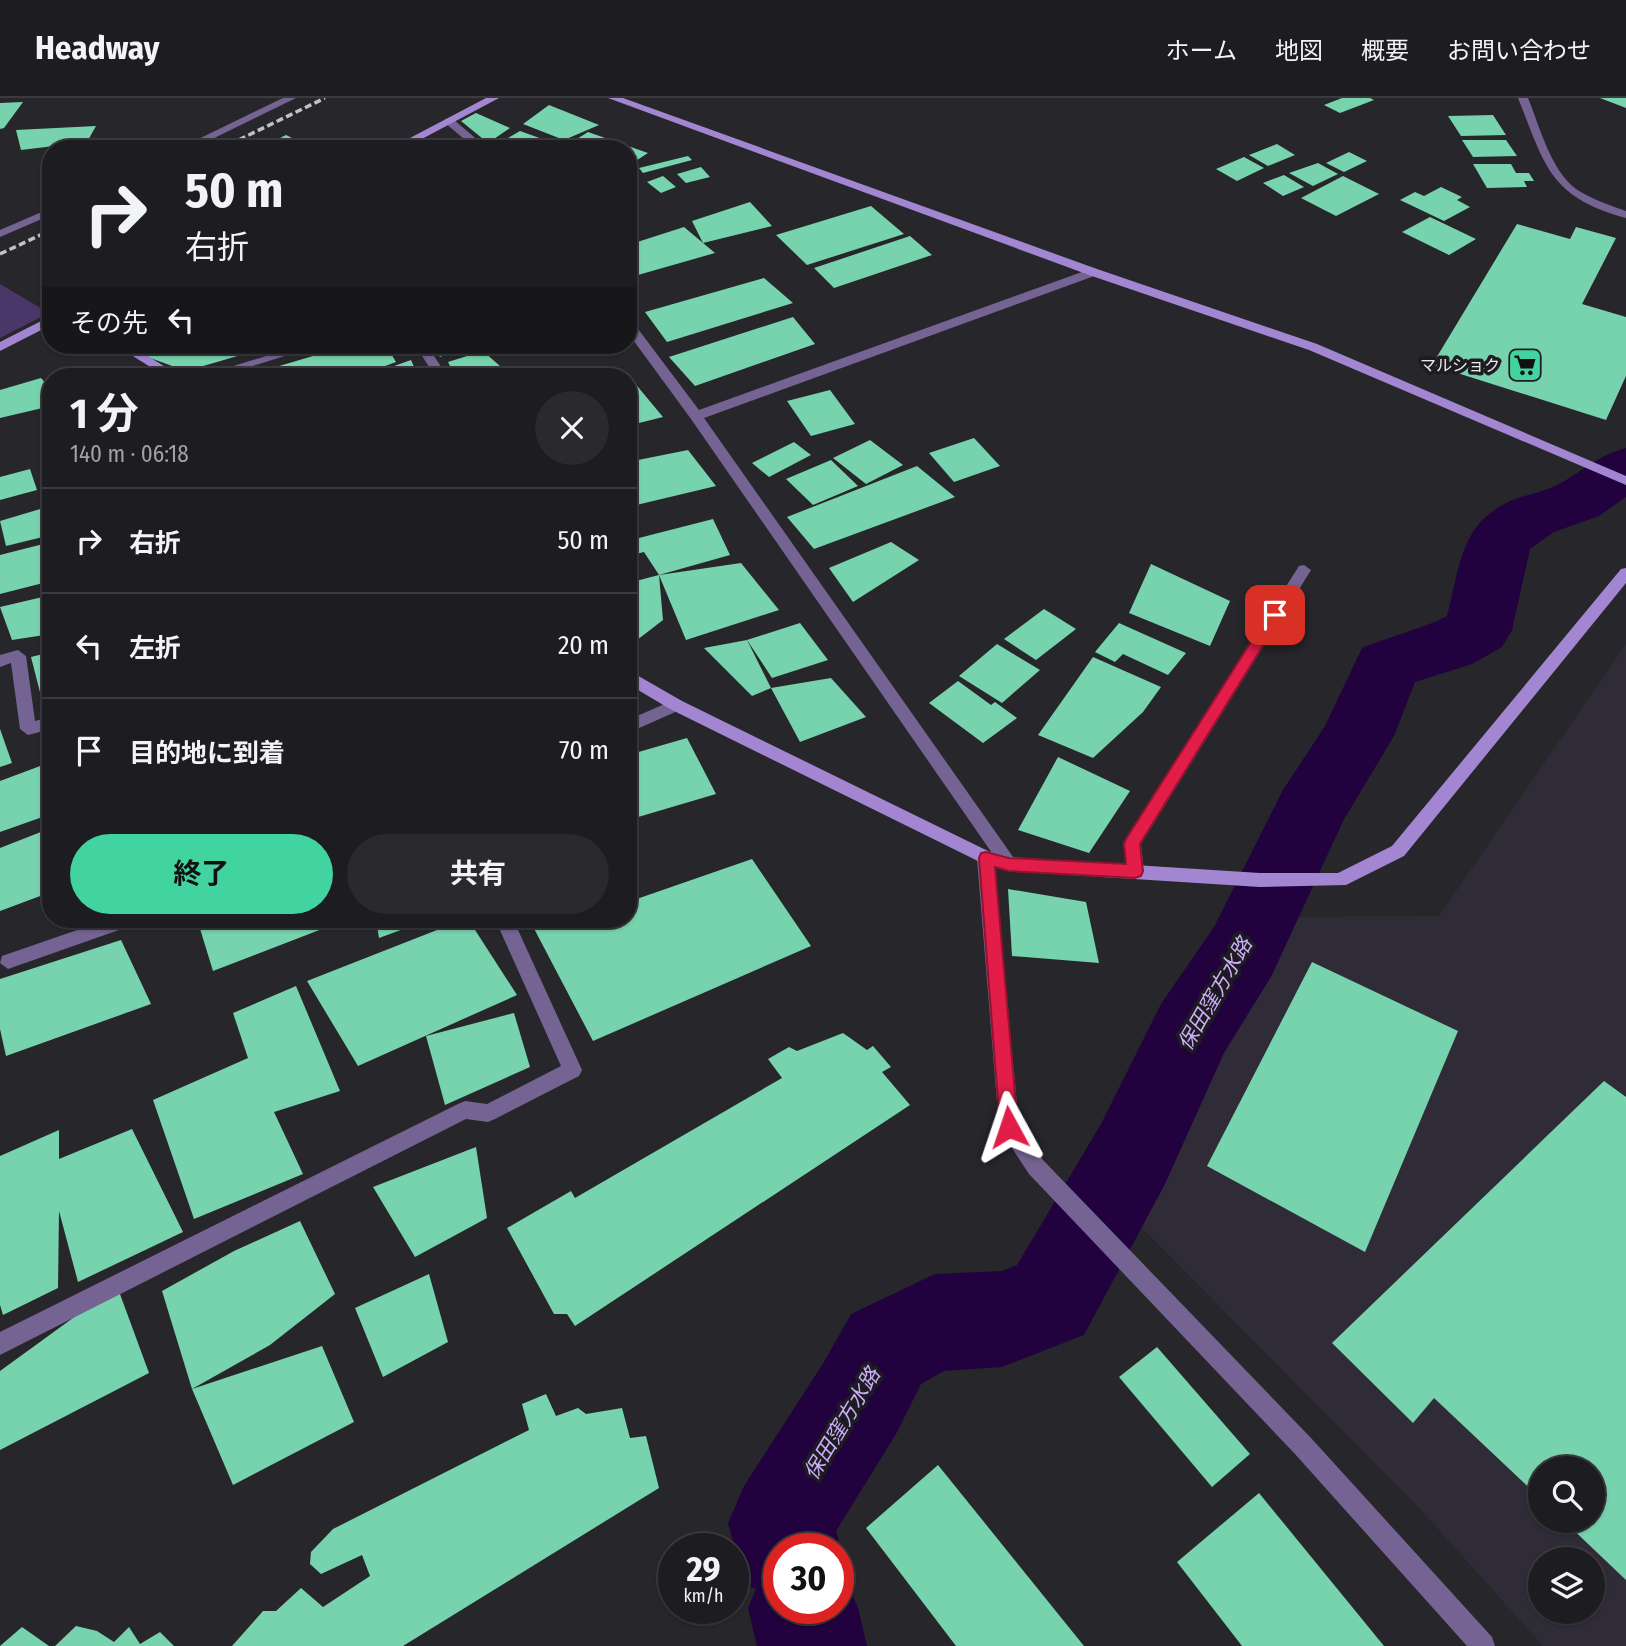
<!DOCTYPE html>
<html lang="ja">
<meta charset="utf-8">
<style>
body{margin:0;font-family:"Fira Sans Condensed","Noto Sans JP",sans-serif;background:#2a292d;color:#f1f3f6;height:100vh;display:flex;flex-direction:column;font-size:26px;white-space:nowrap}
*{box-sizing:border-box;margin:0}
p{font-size:23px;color:#a0a1a5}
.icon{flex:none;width:38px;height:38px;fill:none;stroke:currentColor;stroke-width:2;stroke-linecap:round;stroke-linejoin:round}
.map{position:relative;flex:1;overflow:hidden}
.panel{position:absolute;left:42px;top:270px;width:595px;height:560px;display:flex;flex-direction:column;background:#1d1c20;border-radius:28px;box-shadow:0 2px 5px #0004,0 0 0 2px #3b3a3e}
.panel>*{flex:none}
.top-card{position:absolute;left:42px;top:42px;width:595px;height:214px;border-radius:28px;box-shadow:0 2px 5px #0004,0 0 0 2px #3b3a3e;background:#1d1c20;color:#f1f3f6;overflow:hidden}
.tools{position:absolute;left:1528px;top:1358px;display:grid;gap:14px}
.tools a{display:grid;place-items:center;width:77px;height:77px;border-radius:50%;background:#1d1c20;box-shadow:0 2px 5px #0004,0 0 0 2px #3b3a3e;font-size:35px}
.speed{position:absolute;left:658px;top:1435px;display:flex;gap:14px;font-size:35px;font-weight:700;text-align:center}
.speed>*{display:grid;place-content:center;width:91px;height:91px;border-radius:50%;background:#1d1c20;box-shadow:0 2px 5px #0004,0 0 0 2px #3b3a3e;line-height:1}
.speed small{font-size:18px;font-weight:400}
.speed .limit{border:10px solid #d22;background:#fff;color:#111}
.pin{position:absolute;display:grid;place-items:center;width:60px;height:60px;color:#fff;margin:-30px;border-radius:14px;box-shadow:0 4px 10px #0006}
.me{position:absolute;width:77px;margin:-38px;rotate:355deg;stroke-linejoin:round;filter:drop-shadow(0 0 5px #0008)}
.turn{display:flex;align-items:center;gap:24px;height:147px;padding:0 28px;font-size:32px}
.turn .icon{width:91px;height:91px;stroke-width:2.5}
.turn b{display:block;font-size:49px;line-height:60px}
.then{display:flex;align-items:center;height:66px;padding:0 28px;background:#0003;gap:14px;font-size:26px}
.round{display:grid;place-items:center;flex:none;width:74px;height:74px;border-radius:37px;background:#2a292d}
.headline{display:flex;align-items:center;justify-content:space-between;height:119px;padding:0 28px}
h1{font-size:42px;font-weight:700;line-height:52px}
.button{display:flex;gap:14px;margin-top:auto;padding:14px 28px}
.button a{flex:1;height:80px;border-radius:42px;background:#41d4a1;color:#111;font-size:28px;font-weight:700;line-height:80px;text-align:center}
.button a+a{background:#2a292d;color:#f1f3f6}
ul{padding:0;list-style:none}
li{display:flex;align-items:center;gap:21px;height:105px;padding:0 28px;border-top:2px solid #3b3a3e}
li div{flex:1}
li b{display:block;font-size:26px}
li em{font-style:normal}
header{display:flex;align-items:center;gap:42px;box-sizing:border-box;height:98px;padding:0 35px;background:#1d1c20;border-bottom:2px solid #3b3a3e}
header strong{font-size:33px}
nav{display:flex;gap:38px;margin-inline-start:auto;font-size:24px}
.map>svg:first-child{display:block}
</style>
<header>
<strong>Headway</strong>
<nav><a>ホーム</a><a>地図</a><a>概要</a><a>お問い合わせ</a></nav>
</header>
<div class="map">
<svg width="1626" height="1548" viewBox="0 0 1626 1548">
<rect width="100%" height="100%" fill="#27262b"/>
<path fill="#302c37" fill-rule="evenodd" d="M1626,546v1002h-83l-121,-135 -280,-283 129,-311 168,-1zM1540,1370h52v53h-52zM1540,1461h52v53h-52z"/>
<polygon fill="#4b366a" points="0,186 49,215 0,240"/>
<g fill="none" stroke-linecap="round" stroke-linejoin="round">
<path fill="#21023e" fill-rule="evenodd" d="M1626,350v49l-27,19 -45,16 -24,17 -18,81 -10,17 -30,17 -57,18 -21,54 -51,85 -71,154 -48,78 -59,131 -81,151 -82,32 -58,4 -23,13 -25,50 -60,97 5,18 -3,7v-7h-59v59h59v-40l4,1 16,39 9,38h-110l-9,-38 8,-19 -6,-2 -15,-38 -7,-26 16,-37 80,-124 27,-48 84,-40 67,-3 15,-6 84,-141 60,-120 53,-77 69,-137 42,-64 37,-78c28,-12 58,-18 85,-32 13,-48 12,-90 61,-114 15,-7 32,-9 47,-16 27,-13 40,-30 71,-38z"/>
</g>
<g fill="#77d3ad">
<polygon points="1342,0 1370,0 1374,2 1340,15 1324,7"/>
<polygon points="1600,0 1626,0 1626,10"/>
<polygon points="23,4 4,30 0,31 0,5"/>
<polygon points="549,7 599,27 564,42 523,26"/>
<polygon points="476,15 510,30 488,45 461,23"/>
<polygon points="1493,17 1506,37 1461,38 1448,18"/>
<polygon points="96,28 87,44 21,52 16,32"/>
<polygon points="520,33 559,47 552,51 523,51 503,43"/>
<polygon points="588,34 648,55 628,68 628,51 561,51"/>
<polygon points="286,37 298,43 282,51 258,51"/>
<polygon points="1462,42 1506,42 1517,58 1473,59"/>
<polygon points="1277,46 1295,57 1268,68 1249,57"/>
<polygon points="1349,54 1367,63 1344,74 1326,65"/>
<polygon points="688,58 692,62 643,75 639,70"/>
<polygon points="1244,59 1264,70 1237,83 1216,71"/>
<polygon points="1318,65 1338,76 1313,88 1289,75"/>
<polygon points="1473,66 1511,66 1516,75 1529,75 1534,83 1524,83 1527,89 1487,90"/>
<polygon points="701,69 710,79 686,85 677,76"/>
<polygon points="1284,77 1304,89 1283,98 1263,85"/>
<polygon points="663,78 676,89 661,95 647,84"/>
<polygon points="1343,78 1379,96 1336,118 1301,100"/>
<polygon points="1441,89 1462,99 1457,102 1470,109 1444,123 1400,102 1415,94 1424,98"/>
<polygon points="750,104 772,128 703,145 692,123"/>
<polygon points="871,108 904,136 807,167 776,137"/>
<polygon points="1430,119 1476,141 1449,157 1402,134"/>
<polygon points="1517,126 1570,141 1576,129 1616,140 1582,206 1626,219 1626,278 1606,322 1432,267"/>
<polygon points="684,129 715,155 631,179 628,147"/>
<polygon points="910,138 932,157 834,190 814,170"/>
<polygon points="764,180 793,205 667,244 645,214"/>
<polygon points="793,219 815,246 695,288 669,259"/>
<polygon points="151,247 239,247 241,257 186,273 131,253"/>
<polygon points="350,247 386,247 396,264 358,278 246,278"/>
<polygon points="433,247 468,247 440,259"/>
<polygon points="483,253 511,278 455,278 448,264"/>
<polygon points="411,262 418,278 366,278"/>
<polygon points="628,277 663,319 631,327 628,325"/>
<polygon points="41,280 47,287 51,286 51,308 0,320 0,292"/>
<polygon points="830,292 855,326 811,338 787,303"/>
<polygon points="974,340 1000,368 954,384 929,355"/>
<polygon points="870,342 903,367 866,386 833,360"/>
<polygon points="794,344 811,357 769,379 752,365"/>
<polygon points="688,352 716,388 628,409 628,364"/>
<polygon points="831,362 858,388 813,407 786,381"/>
<polygon points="917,368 955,399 814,451 787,419"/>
<polygon points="30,371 37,392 0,402 0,379"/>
<polygon points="47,409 51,437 6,448 0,423"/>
<polygon points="713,421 730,457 659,477 644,454 628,458 628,433 635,441"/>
<polygon points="51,444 51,483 0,496 0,457"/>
<polygon points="891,444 919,462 853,504 829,470"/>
<polygon points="741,465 779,512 686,542 659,477"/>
<polygon points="1151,466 1230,503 1210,548 1129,515"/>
<polygon points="659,477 663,522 628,549 628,485"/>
<polygon points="51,497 51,536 12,542 0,509"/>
<polygon points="1044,511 1076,531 1036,562 1004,541"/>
<polygon points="800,525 828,562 772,580 747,542"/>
<polygon points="1119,525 1186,555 1168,577 1123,556 1115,564 1095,554"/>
<polygon points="747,542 771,590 752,598 704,550"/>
<polygon points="997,546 1040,572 1002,605 959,578"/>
<polygon points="51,554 51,596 41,598 31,559"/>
<polygon points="1093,559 1161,589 1143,614 1093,660 1038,637"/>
<polygon points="831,580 866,619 800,644 771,590"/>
<polygon points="958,583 991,607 995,604 1017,620 983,645 929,605"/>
<polygon points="0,631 12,665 0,669"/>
<polygon points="687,640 716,696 628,722 628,657"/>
<polygon points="1058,659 1130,693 1089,755 1018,732"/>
<polygon points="51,664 51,716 0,734 0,683"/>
<polygon points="51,730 51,794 0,813 0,750"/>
<polygon points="752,761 811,848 593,943 529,821 628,821 628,804"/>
<polygon points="1008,791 1086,804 1099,865 1012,858"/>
<polygon points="197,821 348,821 213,873"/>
<polygon points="376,821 431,821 379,840"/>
<polygon points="465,821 468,821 517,897 358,968 307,883"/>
<polygon points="121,842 151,906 6,958 0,931 0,881"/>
<polygon points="1312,864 1458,933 1365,1154 1207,1068"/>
<polygon points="296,888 340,993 274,1014 303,1076 194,1121 153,1002 248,960 233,915"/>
<polygon points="514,915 530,969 445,1007 426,938"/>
<polygon points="843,935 867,952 873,948 891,969 882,974 910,1007 575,1228 567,1216 554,1216 507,1130 571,1093 575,1100 782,980 768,961 789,949 797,953"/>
<polygon points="1604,983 1626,999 1626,1482 1564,1423 1592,1423 1592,1370 1540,1370 1540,1400 1434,1300 1413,1325 1332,1245"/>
<polygon points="132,1031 183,1134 78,1184 59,1113 58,1190 3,1217 0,1207 0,1058 59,1032 59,1061"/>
<polygon points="476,1049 487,1120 415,1159 373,1089"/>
<polygon points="300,1123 335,1196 270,1247 192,1291 162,1193 234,1153"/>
<polygon points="429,1176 448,1244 383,1279 355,1210"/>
<polygon points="117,1188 149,1275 0,1352 0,1273"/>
<polygon points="322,1248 354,1324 233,1387 192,1291"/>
<polygon points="1157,1249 1250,1356 1212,1389 1119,1279"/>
<polygon points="546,1296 556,1318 578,1310 586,1316 622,1310 630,1340 646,1338 659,1390 403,1548 232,1548 263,1513 276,1513 301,1490 323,1509 370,1478 362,1457 321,1476 310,1466 311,1454 333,1431 529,1332 522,1306"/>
<polygon points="938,1367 1084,1548 956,1548 866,1430"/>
<polygon points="1259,1395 1384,1548 1242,1548 1177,1464"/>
<polygon points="76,1528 97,1533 114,1544 129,1529 140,1546 160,1534 174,1548 55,1548"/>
<polygon points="22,1529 49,1548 0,1548"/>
</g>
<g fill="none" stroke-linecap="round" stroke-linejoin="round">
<polygon fill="#756493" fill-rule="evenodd" points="18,552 26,558 35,623 51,619 51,631 28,637 20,631 11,565 0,569 0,557"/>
<g fill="#756493" fill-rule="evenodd">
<polygon points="283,0 296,0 192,51 178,51"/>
<path d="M1518,0h10c12,29 22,71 48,91 15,10 33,16 50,22v7c-77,-21 -81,-53 -108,-120z"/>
<polygon points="445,21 453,21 488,51 476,51 445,25"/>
<polygon points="51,110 51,117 0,139 0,132"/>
<polygon points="1093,170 1097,171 1097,177 704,320 1018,766 1015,771 1003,771 993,757 1019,1026 1043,1062 1311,1340 1492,1539 1495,1548 1467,1548 1295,1356 1029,1076 1002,1035 999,1029 977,760 980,755 992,755 691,321 628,235 628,222 632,223 699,312"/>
<polygon points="302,247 321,247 220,278 201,278"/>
<polygon points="415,247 427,247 447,278 435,278"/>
<polygon points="1304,467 1311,472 1141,746 1144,773 1141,778 1129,778 1123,745 1126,740 1299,468"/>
<polygon points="676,601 684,607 682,611 628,635 628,622"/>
<polygon points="109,821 139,821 136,826 8,871 0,865 2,858"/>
<polygon points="495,821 513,821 582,972 579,978 495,1021 488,1024 466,1021 0,1257 0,1234 458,1006 465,1003 487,1006 561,968"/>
</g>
<g fill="#a286d1" fill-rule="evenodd">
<polygon points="486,0 499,0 403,51 389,51"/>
<polygon points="608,0 623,0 1097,171 1317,246 1626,378 1626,387 1309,252 1089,177"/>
<polygon points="51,218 51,227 0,253 0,244"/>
<polygon points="115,247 130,247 180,278 165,278"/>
<polygon points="1626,470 1626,485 1404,758 1346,787 1260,789 1009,773 986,767 670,611 628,586 628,572 682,603 990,754 1009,759 1260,775 1338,775 1392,748 1621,471"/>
</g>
<g stroke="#c1c0c4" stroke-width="3.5" stroke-dasharray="7 3.5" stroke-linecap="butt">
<polyline points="220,51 325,0"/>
<polyline points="0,156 51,132"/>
</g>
</g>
<polygon fill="#e11d48" stroke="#92132f" stroke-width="2" points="1275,512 1282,517 1140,746 1143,773 1141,778 1135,780 1009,773 995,769 1018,1029 1015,1034 1009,1037 1003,1034 1000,1029 979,760 981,755 986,754 1009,760 1126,766 1124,746 1126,741 1270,514"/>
<defs>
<g id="supermarket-square" transform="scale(1.75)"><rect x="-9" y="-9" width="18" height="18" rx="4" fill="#41d4a1" stroke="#1e1c21"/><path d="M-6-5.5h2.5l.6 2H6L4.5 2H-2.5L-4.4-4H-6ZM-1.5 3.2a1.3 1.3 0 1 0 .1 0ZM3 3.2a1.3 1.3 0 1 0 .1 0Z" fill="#111"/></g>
</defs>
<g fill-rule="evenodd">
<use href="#supermarket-square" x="1525" y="267"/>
</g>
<g text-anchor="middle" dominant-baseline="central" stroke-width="7" stroke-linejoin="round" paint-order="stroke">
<g font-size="16" fill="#ecebef" stroke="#1e1c21" text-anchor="end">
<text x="1500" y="267">マルショク</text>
</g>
<g font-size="21" font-style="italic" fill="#caaffa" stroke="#1e1c21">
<text transform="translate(1215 896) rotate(-60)">保田窪方水路</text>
<text transform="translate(842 1326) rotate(-59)">保田窪方水路</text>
</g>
</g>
</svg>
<div class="tools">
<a><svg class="icon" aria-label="search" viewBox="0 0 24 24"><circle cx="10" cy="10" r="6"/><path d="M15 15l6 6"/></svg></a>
<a><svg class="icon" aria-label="layers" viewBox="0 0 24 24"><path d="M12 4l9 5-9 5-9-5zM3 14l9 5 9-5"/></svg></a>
</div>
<div class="speed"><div>29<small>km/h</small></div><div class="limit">30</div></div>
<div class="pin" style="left:1275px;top:517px;background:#d93025"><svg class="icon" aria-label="arrive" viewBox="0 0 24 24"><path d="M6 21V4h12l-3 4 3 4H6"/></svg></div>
<svg class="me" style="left:1009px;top:1029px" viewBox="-20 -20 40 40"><path d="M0-17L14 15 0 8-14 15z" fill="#e11d48" stroke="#fff" stroke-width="4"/></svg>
<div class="top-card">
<div class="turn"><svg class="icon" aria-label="right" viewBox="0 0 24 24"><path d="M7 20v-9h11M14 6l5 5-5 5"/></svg><div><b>50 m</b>右折</div></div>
<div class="then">その先<svg class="icon" aria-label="left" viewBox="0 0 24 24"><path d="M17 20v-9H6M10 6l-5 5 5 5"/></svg></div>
</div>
<section class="panel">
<div class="headline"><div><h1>1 分</h1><p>140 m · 06:18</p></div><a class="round"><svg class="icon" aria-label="close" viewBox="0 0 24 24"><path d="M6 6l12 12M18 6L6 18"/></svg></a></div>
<ul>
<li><svg class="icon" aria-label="right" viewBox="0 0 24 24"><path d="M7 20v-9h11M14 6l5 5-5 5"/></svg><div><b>右折</b></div><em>50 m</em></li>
<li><svg class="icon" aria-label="left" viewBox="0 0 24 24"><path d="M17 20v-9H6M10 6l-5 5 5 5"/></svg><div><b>左折</b></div><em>20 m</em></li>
<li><svg class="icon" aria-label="arrive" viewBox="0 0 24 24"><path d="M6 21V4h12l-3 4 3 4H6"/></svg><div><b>目的地に到着</b></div><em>70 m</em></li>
</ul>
<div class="button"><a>終了</a><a>共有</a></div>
</section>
</div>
